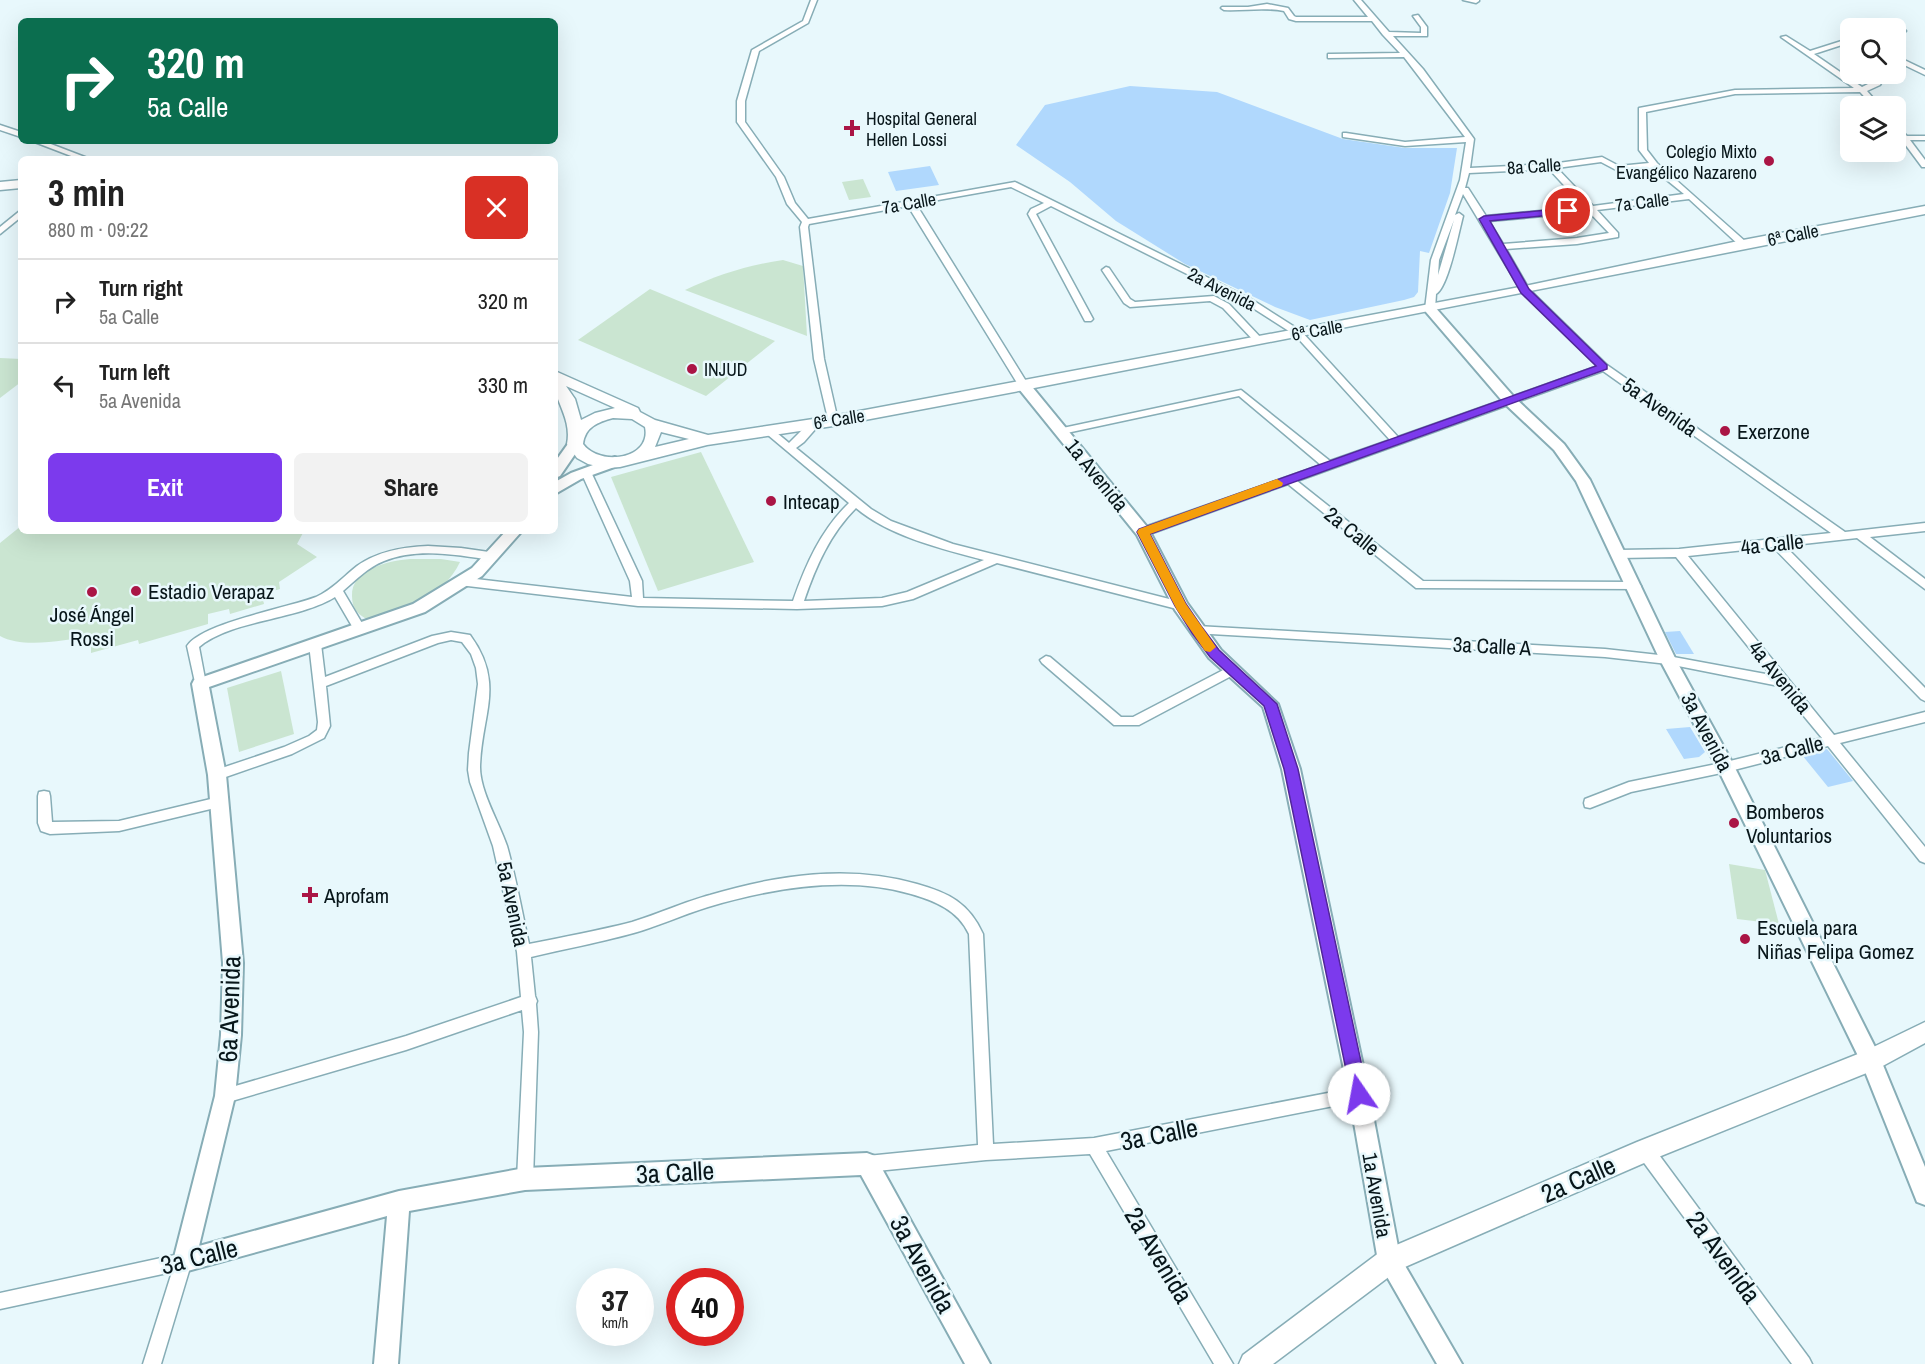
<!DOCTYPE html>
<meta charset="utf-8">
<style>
body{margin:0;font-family:"Archivo Narrow",sans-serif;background:#f2f2f2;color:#222;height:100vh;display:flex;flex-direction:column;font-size:22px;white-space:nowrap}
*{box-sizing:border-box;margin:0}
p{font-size:20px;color:#767676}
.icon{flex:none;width:33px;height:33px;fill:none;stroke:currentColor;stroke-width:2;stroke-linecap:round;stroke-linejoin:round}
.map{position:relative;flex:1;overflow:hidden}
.side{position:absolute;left:18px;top:156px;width:540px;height:378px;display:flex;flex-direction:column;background:#fff;border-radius:9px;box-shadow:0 6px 24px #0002}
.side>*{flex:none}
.banner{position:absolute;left:18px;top:18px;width:540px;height:126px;border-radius:9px;box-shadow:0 6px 24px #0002;background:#0b6e4f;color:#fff;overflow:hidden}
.controls{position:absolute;left:1840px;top:18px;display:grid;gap:12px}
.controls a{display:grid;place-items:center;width:66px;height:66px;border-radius:9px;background:#fff;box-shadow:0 6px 24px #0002;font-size:30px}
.speed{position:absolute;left:576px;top:1268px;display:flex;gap:12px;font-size:30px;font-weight:700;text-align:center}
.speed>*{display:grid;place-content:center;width:78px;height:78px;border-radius:50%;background:#fff;box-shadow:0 6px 24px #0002;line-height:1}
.speed small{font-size:15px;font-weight:400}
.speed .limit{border:9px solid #d22;background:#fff;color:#111}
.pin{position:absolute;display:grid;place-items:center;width:51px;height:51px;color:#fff;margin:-26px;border:3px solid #fff;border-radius:50%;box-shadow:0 2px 6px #0007}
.me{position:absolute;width:66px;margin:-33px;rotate:348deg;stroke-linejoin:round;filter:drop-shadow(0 0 4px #0008)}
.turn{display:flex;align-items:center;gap:21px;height:126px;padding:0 30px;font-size:27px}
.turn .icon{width:78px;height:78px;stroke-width:2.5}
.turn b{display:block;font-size:42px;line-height:51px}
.round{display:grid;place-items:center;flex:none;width:63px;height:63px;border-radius:9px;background:#f2f2f2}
.head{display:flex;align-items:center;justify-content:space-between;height:102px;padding:0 30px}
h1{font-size:36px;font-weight:800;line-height:45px}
.primary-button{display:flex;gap:12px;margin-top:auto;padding:12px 30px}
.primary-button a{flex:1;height:69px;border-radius:9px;background:#7c3aed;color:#fff;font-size:24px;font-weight:800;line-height:69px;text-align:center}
.primary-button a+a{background:#f2f2f2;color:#222}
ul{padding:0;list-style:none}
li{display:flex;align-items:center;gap:18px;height:84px;padding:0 30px;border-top:2px solid #e0e0e0}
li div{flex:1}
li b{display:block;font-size:22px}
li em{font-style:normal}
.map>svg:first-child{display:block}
</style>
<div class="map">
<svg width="1925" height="1364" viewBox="0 0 1925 1364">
<rect width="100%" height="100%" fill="#e8f8fc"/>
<g fill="#cae5d1">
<polygon points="863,179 871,197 849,200 842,182"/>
<path d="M783,260l20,6 4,70 -122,-46c32,-15 63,-25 98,-30z"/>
<polygon points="650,289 775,341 706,396 578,340"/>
<polygon points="0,358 21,359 21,382 0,398"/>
<polygon points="701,452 754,562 658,591 611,477"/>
<path d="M21,526v5h283l-7,13 20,13 -38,25 1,7 -18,5 2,10 -34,10 -1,-5 -21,5v10l-69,20 -1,-4 -47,13v-17c-25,4 -68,13 -91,0v-93z"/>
<path d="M410,559h31l19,3c-17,36 -55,46 -90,59 -11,-6 -18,-11 -18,-25 -1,-27 36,-35 58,-37z"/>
<polygon points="281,671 294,734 239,752 227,688"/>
<polygon points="1729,864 1765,870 1779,924 1737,919"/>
</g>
<g fill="#b0d8fd">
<polygon points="1130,86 1217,92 1343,139 1405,148 1457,148 1450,193 1429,253 1420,251 1418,292 1414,297 1404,300 1310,320 1275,307 1185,264 1116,221 1070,182 1016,145 1045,105"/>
<polygon points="930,166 939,185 896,191 888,172"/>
<polygon points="1680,631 1694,654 1676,654 1665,632"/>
<polygon points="1690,727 1705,752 1699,757 1684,759 1666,729"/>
<polygon points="1827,749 1853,781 1828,787 1802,755"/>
</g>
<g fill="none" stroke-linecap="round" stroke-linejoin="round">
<g stroke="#87adb6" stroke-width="3">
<g id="minor">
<path d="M811,0h6l-9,23 -49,28 -14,50v21l39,55 11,26 13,16 207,-37 236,117 50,32 97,106 200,-71 -76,-74 -59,-98 -8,21 4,-2 4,3c-4,15 -15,72 -27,78l-1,15 -5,3 -5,-3 6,-49 29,-80 6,-38 -61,4 -62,-9v-4h3l59,9 60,-5 -61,-80 -76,1v-4h3l69,-1 -17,-18 -11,-14h-76l-7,-2 -5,-8c-20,-4 -40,0 -60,-1l-3,-2 1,-1h26l19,-3 21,4 6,8 2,1h72l-14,-17h7l28,32 32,1v-6l-8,-11 5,-1 9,12v9h-34l30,33 51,70 -4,29 81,-4 51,-7 17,9 30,-3 -10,-13v-42l96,-18 119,-2 -73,-51 5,-1 24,15 41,-13v4l-37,12 48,33 12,-6 6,-7h6l-6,11 -13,6 13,15h-7l-13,-14 -125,2 -89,18 1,38 10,13 89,79v4h-6l-51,-47 -92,11 21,23v4l-41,7 -71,5 23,40 78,76 238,167 80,-9v8l-55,6 55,42v10l-68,-51 -72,8 140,142v13l-4,-2 -148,-152 -85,9 146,179 91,-23v10l-85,21 85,104v16l-5,-2 -92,-115 -102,26 -95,20 -41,16 -5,-1 -1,-4 1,-4 44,-17 97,-20 96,-24 -43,-52 -111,-22 -63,-7 -412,-24 -2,-3 2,-3 4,-1 408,23 63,7 103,19 -95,-118 -57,1 -6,-4 6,-4 60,-1 152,-16 -228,-162 -306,110 126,100 212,1 6,4 -2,3 -223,-1 -128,-104 -141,51h-8l-1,-3 1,-3 182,-64 -82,-69 -177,38 -5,-3 1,-2 183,-39 89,71 60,-21 -95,-105 -50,-32 -194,-97 -15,8 57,105 -2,2h-6l-57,-107 3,-5 13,-6 -33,-16 -95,17 113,182 -5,3 -5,-3 -111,-180 -99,18 -1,3 16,132 14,62 -5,3 -4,-1 -15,-64 -14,-132 2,-5 -15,-18 -11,-27 -39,-55v-21l15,-51 51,-29zM1601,162l17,9 34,-3 32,26 -91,12 -36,-38zM1549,169l35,38 -98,9 -18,-28h-3l4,-15zM1589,212l20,21 -32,5 -74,6 -14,-23zM1454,220l-16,55 1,-15z"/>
<polygon points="1463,0 1479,0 1479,1 1476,3"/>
<polygon points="1891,26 1905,30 1906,31 1903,33 1896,31 1896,28 1888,28"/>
<polygon points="1896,56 1925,70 1925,75 1896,61"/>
<polygon points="0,125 21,132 21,137 0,130"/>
<polygon points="1896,125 1907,136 1925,136 1925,140 1910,140 1925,160 1925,167 1922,167 1896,132"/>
<polygon points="32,141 43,141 90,159 79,159"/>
<polygon points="21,210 21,217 0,234 0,227"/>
<polygon points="1106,267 1109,268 1130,299 1135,302 1214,296 1229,304 1263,340 1258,343 1255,342 1223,308 1210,301 1130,307 1124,303 1102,270"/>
<path d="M814,421l5,3 -1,2 -14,16 -8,6 75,61 20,12 62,23 228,58 6,4 -6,4 -184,-47 -84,36 -31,7 -85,3 -159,-3 -179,-21 -6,-4 6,-4 173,20 -2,-16 -49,-109 5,-3 5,3 51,109 1,17 150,3c13,-37 28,-71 56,-98l-87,-73 5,-3 4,1 18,15 21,-21zM856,508c33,28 86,41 128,52l-77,32 -25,6 -78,3c12,-35 26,-67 52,-93z"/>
<path d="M428,546l33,2 35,5 2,3 -6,4c-34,-5 -75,-13 -108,1 -16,6 -28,19 -41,30l23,39 -2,3h-8l-21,-36c-37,23 -105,23 -136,50l7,37 -2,3h-8l-9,-41c15,-23 100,-38 129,-49 16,-7 27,-20 41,-31 21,-15 46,-19 71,-20z"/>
<path d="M451,632l19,3c36,49 11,80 10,132 0,25 19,55 27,79 9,32 15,66 22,98 34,-7 69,-13 103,-22 26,-8 52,-20 78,-27 67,-20 139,-31 207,-11 32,9 52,19 66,50l10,210 101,-6 265,-51 5,2 3,5 -3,5 -5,2 -253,50 127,213h-19l-124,-210 -104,6 -119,12 -6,-2 -2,-6 2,-6 6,-2 111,-11 -9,-211c-11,-24 -34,-33 -58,-40 -65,-19 -139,-6 -203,13 -26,8 -52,20 -78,27 -33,9 -66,15 -99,23l4,39 2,5 -1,3 2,28 -5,147 -2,6 -6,2 -6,-2 -2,-6 7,-147 -2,-22 -116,40 -181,53 -5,-2 -3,-5 3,-5 5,-2 181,-53 115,-39 -4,-45 -24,-106 -23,-64 -2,-12 1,-17 9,-69 -2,-16 -5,-14 -9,-12 -11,-2 -13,3 -112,43 4,40 -6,12 -32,16 -75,26 -4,-1 -2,-4 2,-4 71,-24 25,-11 8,-6 1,-8 -9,-78 2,-3h8l2,3 4,33 107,-41z"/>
<polygon points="1046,656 1050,657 1121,717 1133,717 1229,667 1237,667 1239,670 1237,673 1139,725 1114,725 1042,663 1040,660"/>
<polygon points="44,791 49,792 50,796 52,822 119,821 219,797 224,798 225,802 224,806 219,807 119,831 50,834 41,831 38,823 38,796 39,792"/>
<polygon points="1645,1142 1651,1144 1809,1358 1812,1364 1792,1364 1639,1156 1637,1150 1639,1144"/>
<polygon points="184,1253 190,1255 192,1261 161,1364 143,1364 172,1272 0,1309 0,1293"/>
</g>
</g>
<g stroke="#87adb6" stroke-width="4">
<g id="tertiary">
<polygon points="1430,305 1434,306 1514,397 1564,444 1590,480 1676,660 1732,762 1878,1053 1925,1167 1925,1205 1917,1202 1862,1064 1718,769 1660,660 1576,481 1554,450 1504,403 1426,312 1424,309"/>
<polygon points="1024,382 1029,383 1148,528 1187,603 1221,650 1278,704 1300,769 1369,1094 1400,1257 1462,1364 1437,1364 1378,1261 1349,1094 1282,769 1263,707 1209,658 1175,610 1137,535 1019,389 1017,386"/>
<polygon points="575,439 582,444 560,476 555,478 555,462 570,441"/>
<polygon points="615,457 620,459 622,462 620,465 581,479 555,494 555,482 571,473"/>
<polygon points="506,531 522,531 482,576 425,612 209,687 226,775 243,963 241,1035 235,1096 199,1246 399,1191 525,1168 867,1153 875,1156 990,1364 965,1364 861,1175 525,1190 409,1211 398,1364 374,1364 387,1216 184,1272 176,1269 173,1261 215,1096 221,1035 223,963 208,775 192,684 194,680 413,604 472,568"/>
</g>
</g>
<g stroke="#87adb6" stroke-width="3">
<g id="secondary">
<polygon points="21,180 21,188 0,190 0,182"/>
<path d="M1925,206v8l-901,176 -191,36 -126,19 -87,22 -14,1 -18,-4 -11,-6 -10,-14c4,-20 -6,-35 -12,-53 -1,-6 0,-14 0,-20l83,37 2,4 15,8 53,15 125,-19 692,-130 218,-46zM566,386l49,22 -20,5 -14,7 -6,-21zM613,418l19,1 13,8c7,32 -45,40 -62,17 2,-17 15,-22 30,-26zM661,432l28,7 -34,8z"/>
<polygon points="1925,1022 1925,1043 1879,1068 1651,1160 1398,1270 1273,1364 1239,1364 1243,1355 1380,1252 1637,1142 1863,1052"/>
</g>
</g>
<use href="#minor" fill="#fff" fill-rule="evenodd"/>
<use href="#tertiary" fill="#fff" fill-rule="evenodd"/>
<use href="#secondary" fill="#fff" fill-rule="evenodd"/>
</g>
<polygon fill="#7c3aed" stroke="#51269a" stroke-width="1.5" points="1568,208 1573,211 1572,213 1490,221 1529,289 1607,365 1607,369 1150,534 1186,604 1201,626 1219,650 1277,704 1298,769 1368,1094 1366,1100 1359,1103 1353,1100 1351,1094 1284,769 1264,706 1210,657 1192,633 1175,606 1137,532 1139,529 1596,366 1521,293 1479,219 1484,216"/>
<polygon fill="#f59e0b" points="1277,479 1283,483 1282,486 1150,534 1186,604 1216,647 1210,652 1205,651 1177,610 1137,532 1139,529"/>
<g fill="#aa1545" stroke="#e8f8fc" stroke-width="2">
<path d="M849 119h6v6h6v6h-6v6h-6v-6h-6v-6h6z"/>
<circle cx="1769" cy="161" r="6"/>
<circle cx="692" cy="369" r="6"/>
<circle cx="1725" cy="431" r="6"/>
<circle cx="771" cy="501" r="6"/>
<circle cx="136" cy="591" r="6"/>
<circle cx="92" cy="592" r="6"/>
<circle cx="1734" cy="823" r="6"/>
<path d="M307 886h6v6h6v6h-6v6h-6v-6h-6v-6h6z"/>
<circle cx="1745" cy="939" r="6"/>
</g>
<g text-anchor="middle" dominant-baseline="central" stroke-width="5" stroke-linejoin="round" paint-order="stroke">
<g font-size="18" fill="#08161a" stroke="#e8f8fc" text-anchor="start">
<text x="866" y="118">Hospital General<tspan x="866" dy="21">Hellen Lossi</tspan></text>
<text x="1757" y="151" text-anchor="end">Colegio Mixto<tspan x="1757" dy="21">Evangélico Nazareno</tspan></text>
<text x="704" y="369">INJUD</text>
</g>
<g font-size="18" fill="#08161a" stroke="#e8f8fc">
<text transform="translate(1534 166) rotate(-4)">8a Calle</text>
<text transform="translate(1642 202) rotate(-7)">7a Calle</text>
<text transform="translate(909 203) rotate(-10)">7a Calle</text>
<text transform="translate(1793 235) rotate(-11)">6ª Calle</text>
<text transform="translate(1222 289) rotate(27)">2a Avenida</text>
<text transform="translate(1317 330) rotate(-10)">6ª Calle</text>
<text transform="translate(839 419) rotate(-9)">6ª Calle</text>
</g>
<g font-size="21" fill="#08161a" stroke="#e8f8fc">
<text transform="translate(1660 407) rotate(35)">5a Avenida</text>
<text transform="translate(1097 475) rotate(51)">1a Avenida</text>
<text transform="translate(1352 531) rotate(39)">2a Calle</text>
<text transform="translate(1772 544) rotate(-6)">4a Calle</text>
<text transform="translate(1492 646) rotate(3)">3a Calle A</text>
<text transform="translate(1780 677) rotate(51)">4a Avenida</text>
<text transform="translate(1707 732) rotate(62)">3a Avenida</text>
<text transform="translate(1792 750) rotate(-14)">3a Calle</text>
<text transform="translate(513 904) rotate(78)">5a Avenida</text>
<text transform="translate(1377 1195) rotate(80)">1a Avenida</text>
</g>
<g font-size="21" fill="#08161a" stroke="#e8f8fc" text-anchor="start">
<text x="1737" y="431">Exerzone</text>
<text x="783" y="501">Intecap</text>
<text x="148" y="591">Estadio Verapaz</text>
<text x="92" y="614" text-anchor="middle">José Ángel<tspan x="92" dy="24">Rossi</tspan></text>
<text x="1746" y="811">Bomberos<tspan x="1746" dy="24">Voluntarios</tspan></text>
<text x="324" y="895">Aprofam</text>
<text x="1757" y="927">Escuela para<tspan x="1757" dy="24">Niñas Felipa Gomez</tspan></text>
</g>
<g font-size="26" fill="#08161a" stroke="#e8f8fc">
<text transform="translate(229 1009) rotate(-88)">6a Avenida</text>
<text transform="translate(1159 1134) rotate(-11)">3a Calle</text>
<text transform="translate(675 1172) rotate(-3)">3a Calle</text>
<text transform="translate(1578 1179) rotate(-24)">2a Calle</text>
<text transform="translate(1159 1255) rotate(59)">2a Avenida</text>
<text transform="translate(199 1256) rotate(-14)">3a Calle</text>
<text transform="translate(1724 1257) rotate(54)">2a Avenida</text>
<text transform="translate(923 1264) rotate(61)">3a Avenida</text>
</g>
</g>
</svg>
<div class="controls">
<a><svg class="icon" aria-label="search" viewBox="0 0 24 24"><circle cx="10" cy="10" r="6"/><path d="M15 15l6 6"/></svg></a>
<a><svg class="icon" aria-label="layers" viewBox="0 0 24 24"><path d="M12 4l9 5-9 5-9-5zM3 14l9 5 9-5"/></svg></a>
</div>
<div class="speed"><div>37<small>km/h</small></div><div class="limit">40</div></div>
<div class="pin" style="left:1568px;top:211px;background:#d93025"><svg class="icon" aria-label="arrive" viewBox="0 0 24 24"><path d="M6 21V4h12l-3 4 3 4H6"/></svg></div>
<svg class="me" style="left:1359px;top:1094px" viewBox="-20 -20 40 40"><circle r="19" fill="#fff"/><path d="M0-13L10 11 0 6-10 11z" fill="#7c3aed"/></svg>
<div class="banner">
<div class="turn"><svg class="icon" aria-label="right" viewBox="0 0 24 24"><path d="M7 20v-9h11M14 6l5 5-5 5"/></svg><div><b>320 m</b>5a Calle</div></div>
</div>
<section class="side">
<div class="head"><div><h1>3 min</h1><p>880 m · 09:22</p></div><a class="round" style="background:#d93025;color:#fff"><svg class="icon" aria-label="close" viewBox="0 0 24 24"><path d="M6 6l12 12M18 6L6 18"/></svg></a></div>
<ul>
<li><svg class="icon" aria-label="right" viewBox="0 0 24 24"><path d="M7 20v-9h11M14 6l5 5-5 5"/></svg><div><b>Turn right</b><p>5a Calle</p></div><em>320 m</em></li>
<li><svg class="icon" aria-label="left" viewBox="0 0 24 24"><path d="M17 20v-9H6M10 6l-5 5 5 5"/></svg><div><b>Turn left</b><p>5a Avenida</p></div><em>330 m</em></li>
</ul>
<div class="primary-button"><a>Exit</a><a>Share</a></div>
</section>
</div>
